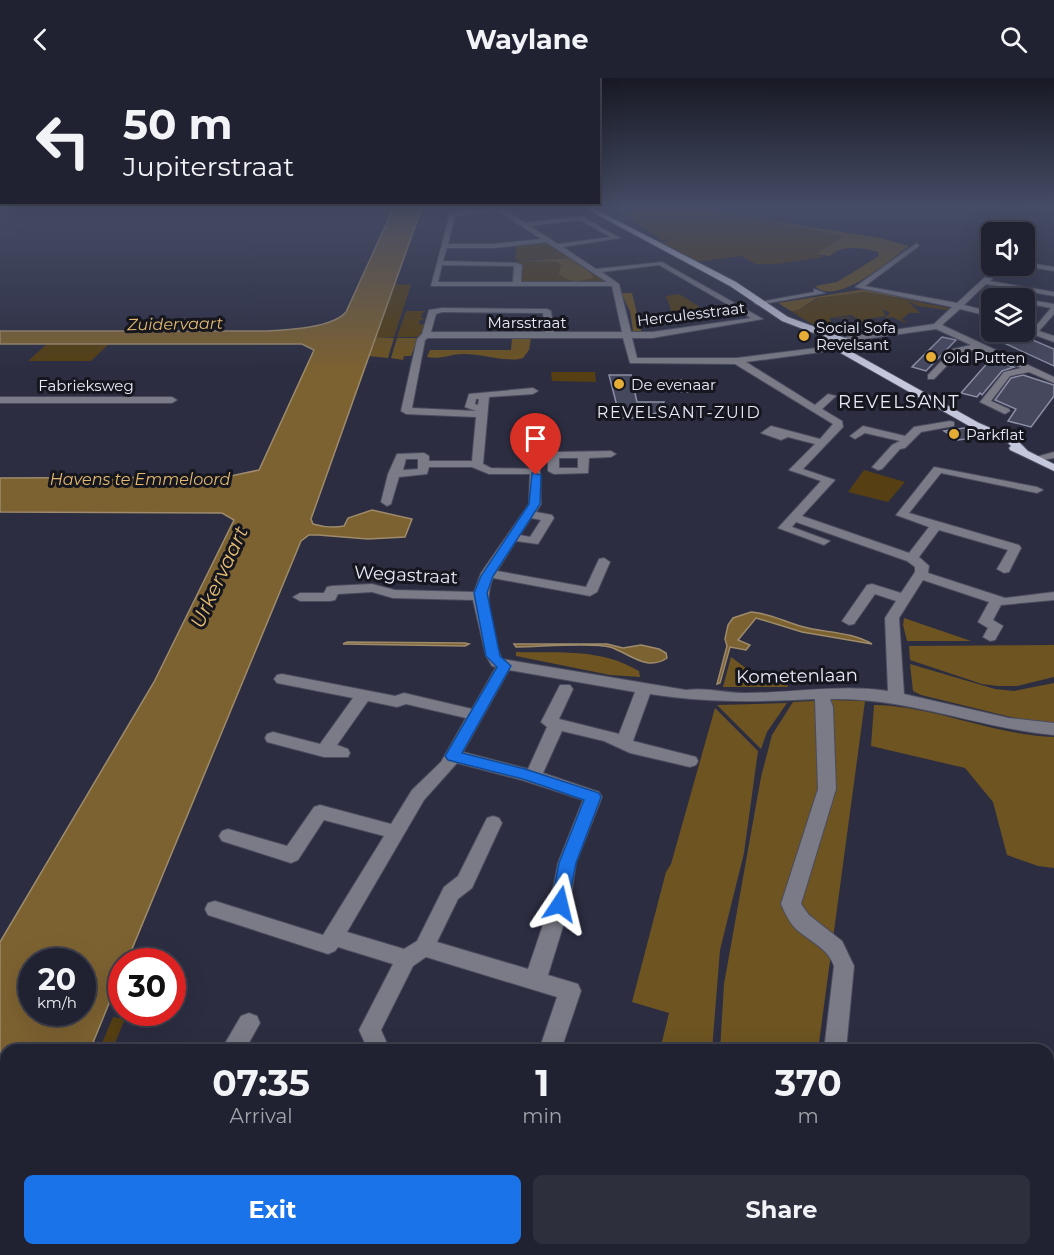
<!DOCTYPE html>
<style>
body{margin:0;font-family:Montserrat,sans-serif;background:#2d2f3d;color:#f1f3f6;height:100vh;display:flex;flex-direction:column;font-size:22px;white-space:nowrap}
*{box-sizing:border-box;margin:0}
p{font-size:20px;color:#a2a4ab}
.icon{flex:none;width:33px;height:33px;fill:none;stroke:currentColor;stroke-width:2;stroke-linecap:round;stroke-linejoin:round}
.map{position:relative;flex:1;overflow:hidden}
.panel{position:absolute;left:0px;top:966px;width:1054px;height:212px;display:flex;flex-direction:column;background:#212231;border-radius:18px 18px 0 0;box-shadow:0 6px 24px #0002,0 0 0 2px #3e3f4d}
.panel>*{flex:none}
.banner{position:absolute;left:0px;top:0px;width:600px;height:126px;box-shadow:0 6px 24px #0002,0 0 0 2px #3e3f4d;background:#212231;color:#f1f3f6;overflow:hidden}
.tools{position:absolute;left:981px;top:144px;display:grid;gap:12px}
.tools a{display:grid;place-items:center;width:54px;height:54px;border-radius:9px;background:#212231;box-shadow:0 6px 24px #0002,0 0 0 2px #3e3f4d;font-size:30px}
.speed{position:absolute;left:18px;top:870px;display:flex;gap:12px;font-size:30px;font-weight:700;text-align:center}
.speed>*{display:grid;place-content:center;width:78px;height:78px;border-radius:50%;background:#212231;box-shadow:0 6px 24px #0002,0 0 0 2px #3e3f4d;line-height:1}
.speed small{font-size:15px;font-weight:400}
.speed .limit{border:9px solid #d22;background:#fff;color:#111}
.pin{position:absolute;display:grid;place-items:center;width:51px;height:51px;color:#fff;margin:-62px -26px;border-radius:50% 50% 50% 0;rotate:-45deg;box-shadow:0 0 6px #0007}
.pin .icon{rotate:45deg}
.me{position:absolute;width:66px;margin:-33px;rotate:10deg;stroke-linejoin:round;filter:drop-shadow(0 0 4px #0008)}
.turn{display:flex;align-items:center;gap:21px;height:126px;padding:0 24px;font-size:27px}
.turn .icon{width:78px;height:78px;stroke-width:2.5}
.turn b{display:block;font-size:42px;line-height:51px}
.eta{display:flex;justify-content:space-evenly;align-items:center;height:102px;text-align:center}
.eta b{font-size:36px;font-weight:700;line-height:42px}
.cta{display:flex;gap:12px;margin-top:auto;padding:12px 24px}
.cta a{flex:1;height:69px;border-radius:9px;background:#1a73e8;color:#fff;font-size:24px;font-weight:700;line-height:69px;text-align:center}
.cta a+a{background:#2d2f3d;color:#f1f3f6}
header{display:flex;justify-content:space-between;align-items:center;height:78px;padding:0 24px;background:#212231;font-size:27px;font-weight:700}
.map>svg:first-child{display:block}
</style>
<header><svg class="icon" aria-label="back" viewBox="0 0 24 24"><path d="M15 5l-7 7 7 7"/></svg>Waylane<svg class="icon" aria-label="search" viewBox="0 0 24 24"><circle cx="10" cy="10" r="6"/><path d="M15 15l6 6"/></svg></header>
<div class="map">
<svg width="1054" height="1177" viewBox="0 0 1054 1177">
<rect width="100%" height="100%" fill="#2c2d41"/>
<g fill="#553f13">
<polygon points="641,129 697,129 845,158 817,176 824,179 777,186 756,186 741,178 696,184 660,165 675,161 662,162 623,136"/>
<path d="M546,164l61,39v1h-88l3,-13 -7,-8 42,1c9,6 22,19 36,16l-24,-20 -54,2 1,-14z"/>
<polygon points="393,206 411,207 394,259 374,259"/>
<path d="M865,214l84,16 -2,2 -29,-4 -10,-5 12,12h-11l-8,7 6,2 -2,1 -13,-6 -7,1 5,-5 -8,-4 4,7 -25,4 7,2v2l-17,-6 -18,1 13,-2 14,3 -9,-5 -21,3 1,7 28,12c-23,1 -49,-13 -68,-26l7,-1 22,-13z"/>
<polygon points="679,216 708,234 673,238 666,218"/>
<polygon points="406,233 427,233 422,235 421,240 428,240 420,242 419,246 426,247 419,259 397,259"/>
<polygon points="47,266 109,266 91,283 28,283"/>
<polygon points="551,294 595,294 596,304 552,303"/>
<polygon points="864,392 905,404 888,424 848,414"/>
<polygon points="113,939 125,941 112,972 99,972"/>
<polygon points="138,1172 221,1172 229,1177 144,1177"/>
</g>
<g fill="#6d5421">
<path d="M754,140l126,20 29,8c-18,13 -73,62 -94,40l22,-4 42,-26 -1,-4c-13,-4 -38,-8 -48,4l-14,-2 28,-18z"/>
<path d="M569,180l22,15 2,5c-13,3 -22,6 -34,-4l2,-9 -4,-3 -42,-1z"/>
<polygon points="865,211 924,222 922,224 865,214 817,220 798,232 791,233 778,225"/>
<polygon points="621,215 632,215 642,256 631,254 633,252 630,233"/>
<polygon points="374,259 394,260 388,280 368,278"/>
<polygon points="397,260 418,260 411,278 404,278 403,282 391,280"/>
<path d="M512,260h19l-2,12 -6,8c-14,5 -41,-4 -58,-4 -13,-1 -24,6 -38,3l3,-7h81z"/>
<polygon points="904,540 971,563 907,563 903,547"/>
<polygon points="1054,567 1054,599 1017,608 998,608 982,606 910,582 909,568"/>
<path d="M516,574c44,1 85,-4 123,19l1,6 -30,-2 -94,-19z"/>
<polygon points="731,579 747,591 787,605 788,609 723,609"/>
<polygon points="910,586 995,611 1014,613 1054,605 1054,645 1031,644 921,617 913,613"/>
<polygon points="832,622 865,623 818,972 720,972 724,906 761,699 772,657 793,624"/>
<polygon points="787,625 767,654 761,671 717,627"/>
<path d="M874,627c61,1 119,30 180,32v131l-16,-2 -31,-11 -14,-53 -28,-34 -94,-22z"/>
<polygon points="715,630 758,673 744,775 720,872 712,972 660,972 669,935 632,924 666,794 671,786"/>
<polygon points="620,1172 719,1172 720,1177 619,1177"/>
<polygon points="729,1172 895,1172 913,1177 730,1177"/>
</g>
<g fill="#7d6231" stroke="#9d8b6c" stroke-width="1.5" fill-rule="evenodd">
<path d="M394,129h28l-111,312 2,5c10,3 21,4 31,2l4,-8 24,-8 40,9 -7,18 -37,2 -50,-4h-9l-8,6 -174,420 -5,1 -1,12 -31,76h-84v200h115l2,5h-123v-313l154,-260 80,-162 -12,-7 -222,-1v-34l226,-1 33,-7 55,-120 -12,-6h-302v-13h267c21,-1 65,-3 79,-19zM32,884h50v50h-50z"/>
<path d="M751,534c18,1 32,9 49,14 23,7 51,5 72,18l-70,-12 -46,-14 -18,22 12,5 -4,5 -16,-3 -10,36 -3,1 10,-38 -2,-7 3,-14 5,-7z"/>
<polygon points="347,564 465,565 469,566 465,568 343,566"/>
<path d="M514,566h93l16,4 18,-3 18,4 7,4 1,5c-20,14 -38,-5 -57,-11 -18,-5 -72,0 -94,0z"/>
</g>
<g fill="#46485e" stroke="#8b8ea6" stroke-width="1.5">
<polygon points="1014,254 1054,271 1054,288 1004,265"/>
<polygon points="942,259 956,262 926,293 912,289"/>
<polygon points="990,282 1014,289 1002,293 982,317 980,315 977,319 961,315"/>
<polygon points="609,297 631,297 637,324 664,324 657,335 634,340 620,340"/>
<polygon points="1023,297 1054,307 1054,318 1031,349 1008,343 1016,331 995,322 1011,300"/>
<polygon points="672,302 687,302 691,314 676,314"/>
<polygon points="964,350 980,359 958,362 944,353"/>
</g>
<g fill="none" stroke-linecap="round" stroke-linejoin="round">
<g stroke="#4a4b5e" stroke-width="2">
<g id="minor">
<path d="M496,129h15l-6,3 20,13 56,-7 39,22 -57,9 33,22 66,-7 101,57 -111,19h-20l5,20h100l95,-12v4l-3,1 -83,11 69,43 13,-11 8,2 -14,13 20,12 1,6 -40,42 32,11 -33,36 107,37 20,-26 -33,-12 38,-48 103,20 6,3 -6,3 -96,-20 -32,40 110,32 2,3 -12,24 -5,1 -7,-4 11,-19 -69,-20 -20,27 10,9 -1,7 77,25 49,-6v8l-53,5 -8,15 10,6 -8,14 -5,1 -7,-4 5,-9 -10,-6 11,-20 -66,-22 -24,38 5,76 105,24 45,5v12c-76,-7 -147,-38 -224,-36l3,8 3,82 -35,115 8,11 33,26 12,25 -8,84h-22l10,-84c-6,-18 -25,-25 -38,-37 -7,-7 -11,-16 -15,-25l37,-115 -3,-90c-56,3 -110,4 -165,-5l-17,47 63,16 2,4 -2,4 -6,2 -60,-14 -26,-12 -42,-10 -19,42 56,19 3,5 -26,66 -6,41 -22,71 30,9 3,7 -20,59h-22l18,-53 -131,-40 -13,9 -32,64 9,20h-22l-9,-20 34,-66 -55,-17 -3,4 -7,3 -120,-39 -3,-6 3,-6 7,-2 108,34 61,-99 -60,-16 -26,40 -7,3 -69,-22 -3,-5 3,-5 6,-2 59,17 27,-39 6,-2 71,19 21,-34 29,-28 25,-44 -60,-14 -9,3 -29,-6 -31,44 11,4 2,4 -2,4h-24l-57,-15 -2,-4 2,-4 6,-2 47,12 33,-46 -76,-15 -3,-4 3,-4 5,-1 113,22 9,-3 68,16 24,-42 -4,-1 -6,-10 -13,-56 -80,-2 -21,-6 -34,2 -3,6 -5,1h-30l-7,-4 7,-4h24l3,-6 5,-1 40,-2 23,6 79,2 7,-19 48,-69 1,-30h-41l-17,-7h-43l-2,7 -28,3 -8,27 -4,2 -6,-4 7,-28 9,-20 27,-1 5,3v5h43l4,-44 -70,-3 -5,-3 16,-72 5,-5 7,-24 13,-2 105,1 4,2 3,21h68l-10,-46h-181l19,-73zM498,133l43,28 -47,5h-46l7,-28zM580,142l30,17 -52,7 -28,-18zM546,164l61,40h-86l1,-17 -5,-2 -74,-2 4,-13h47zM442,187l72,1 -1,16h-75zM659,187l92,53 -99,14h-21l-12,-48 -17,-12zM442,234l101,1 2,19h-114l5,-18zM428,260h195l7,25 105,1 98,60 -13,15 -49,-13 -10,7 20,7 7,-3 27,7 -26,26 32,11 -43,47 46,17 6,-4 -38,-14 4,-5 111,39 8,6v5l-14,21 -29,-9 -5,1 -25,36 7,4 5,-1 21,-30 21,7 -11,17 3,73c-48,-7 -95,2 -142,2 -21,0 -40,-6 -60,-3l-184,-31c-10,-21 -19,-60 -9,-81l97,18 7,-4 13,-30 -6,-4 -5,1 -13,28 -89,-16 19,-30 22,3 16,-26 -2,-3 -16,-3 5,-8 -1,-35 -49,-1 -8,-4 6,-67 44,-3 5,-3 -5,-3 -64,6 -4,13 11,4 -64,-3 13,-68zM476,321h3l-1,6 -3,-1zM406,381h12v10l-15,1zM531,440l10,2 -11,17 -10,-2zM509,592l126,22 -16,42 -60,-15 14,-30 -3,-4h-10l-19,37 6,5 -19,42 -65,-17zM457,685l65,17 61,20 -25,63 -8,41 -22,65 -91,-27 21,-43 14,-11 30,-65 -3,-5 -6,-2 -6,2 -29,58 -14,11 -27,54 -13,8 -57,-17 77,-132z"/>
<polygon points="917,165 919,168 865,208 957,225 997,188 1004,188 990,203 1054,214 1054,218 986,206 964,227 992,234 992,239 960,231 942,247 1054,299 1054,305 1029,294 1010,298 991,323 1009,331 1010,333 1005,336 980,324 1004,294 1021,290 979,271 959,275 934,301 928,301 928,297 953,271 971,267 936,251 843,264 842,262 846,259 934,246 952,229 855,209"/>
<polygon points="1024,184 1054,189 1054,193 1022,188 1024,188"/>
<polygon points="814,211 825,215 758,227 754,225 814,214"/>
<polygon points="1024,221 1054,226 1054,236 1039,253 1054,258 1054,264 1024,253 1024,249 1036,248 1051,230 1024,225"/>
<polygon points="0,319 172,319 177,322 172,325 0,325"/>
<polygon points="950,343 954,344 954,348 921,354 905,370 900,371 882,391 878,392 872,389 874,387 892,367 900,363 865,355 855,361 850,358 863,348 905,358 914,349"/>
<path d="M548,362h8l2,12 53,-1 5,3 -5,3 -22,1 -1,15 -34,1 -6,-3zM559,380h19v10h-19z"/>
<polygon points="1054,374 1054,380 1037,383 1032,380"/>
<polygon points="249,935 257,938 260,945 245,972 221,972 241,938"/>
<polygon points="580,1172 606,1172 604,1177 578,1177"/>
<polygon points="909,1172 946,1172 948,1177 911,1177"/>
</g>
</g>
<g stroke="#4a4b5e" stroke-width="2">
<g id="major">
<polygon points="583,129 591,129 736,204 788,239 856,264 855,270 848,272 848,267 839,263 820,264 820,260 824,259 782,243 730,208"/>
<polygon points="837,269 843,269 979,345 1016,361 1028,373 1054,386 1054,393 1010,372 1009,370 1011,368 1008,365 971,349 837,273"/>
</g>
</g>
<use href="#minor" fill="#7a7b86" fill-rule="evenodd"/>
<use href="#major" fill="#c5c7dd" fill-rule="evenodd"/>
</g>
<linearGradient id="sky" x2="0" y2="1"><stop stop-color="#181924"/><stop offset="0.44" stop-color="#454c65"/><stop offset="1" stop-color="#454c65" stop-opacity="0"/></linearGradient>
<rect width="1054" height="294" fill="url(#sky)"/>
<polygon fill="#1a73e8" stroke="#114b97" stroke-width="1.5" points="532,395 541,397 540,426 493,498 487,515 500,578 511,588 462,675 525,691 599,715 601,719 576,785 568,826 566,832 560,834 553,832 551,826 559,785 584,722 523,701 448,682 445,678 497,589 486,578 474,515 481,498 529,426"/>
<g fill="#e5ad36" stroke="#16161f" stroke-width="2">
<circle cx="804" cy="258" r="6"/>
<circle cx="931" cy="279" r="6"/>
<circle cx="619" cy="306" r="6"/>
<circle cx="954" cy="356" r="6"/>
</g>
<g text-anchor="middle" dominant-baseline="central" stroke-width="6" stroke-linejoin="round" paint-order="stroke">
<g font-size="15" fill="#e8eaf7" stroke="#16161f">
<text transform="translate(691 236) rotate(-7)">Herculesstraat</text>
<text x="527" y="244">Marsstraat</text>
<text x="86" y="307">Fabrieksweg</text>
</g>
<g font-size="15" fill="#e8eaf7" stroke="#16161f" text-anchor="start">
<text x="816" y="249">Social Sofa<tspan x="816" dy="17">Revelsant</tspan></text>
<text x="943" y="279">Old Putten</text>
<text x="631" y="306">De evenaar</text>
<text x="966" y="356">Parkflat</text>
</g>
<g font-size="16" font-style="italic" fill="#e4bb70" stroke="#16161f">
<text transform="translate(175 246) rotate(-1)">Zuidervaart</text>
<text x="140" y="401">Havens te Emmeloord</text>
</g>
<g font-size="16" letter-spacing="1.5" fill="#e8eaf7" stroke="#16161f">
<text x="679" y="334">REVELSANT-ZUID</text>
</g>
<g font-size="18" letter-spacing="1.5" fill="#e8eaf7" stroke="#16161f">
<text x="899" y="324">REVELSANT</text>
</g>
<g font-size="18" fill="#e8eaf7" stroke="#16161f">
<text transform="translate(406 497) rotate(3)">Wegastraat</text>
<text transform="translate(797 598) rotate(-1)">Kometenlaan</text>
</g>
<g font-size="20" font-style="italic" fill="#e4bb70" stroke="#16161f">
<text transform="translate(219 499) rotate(-65)">Urkervaart</text>
</g>
</g>
</svg>
<div class="tools">
<a><svg class="icon" aria-label="sound" viewBox="0 0 24 24"><path d="M4 9h4l5-4v14l-5-4H4zM17 9q2 3 0 6"/></svg></a>
<a><svg class="icon" aria-label="layers" viewBox="0 0 24 24"><path d="M12 4l9 5-9 5-9-5zM3 14l9 5 9-5"/></svg></a>
</div>
<div class="speed"><div>20<small>km/h</small></div><div class="limit">30</div></div>
<div class="pin" style="left:536px;top:397px;background:#d93025"><svg class="icon" aria-label="arrive" viewBox="0 0 24 24"><path d="M6 21V4h12l-3 4 3 4H6"/></svg></div>
<svg class="me" style="left:560px;top:826px" viewBox="-20 -20 40 40"><path d="M0-17L14 15 0 8-14 15z" fill="#1a73e8" stroke="#fff" stroke-width="4"/></svg>
<div class="banner">
<div class="turn"><svg class="icon" aria-label="left" viewBox="0 0 24 24"><path d="M17 20v-9H6M10 6l-5 5 5 5"/></svg><div><b>50 m</b>Jupiterstraat</div></div>
</div>
<section class="panel">
<div class="eta">
<div><b>07:35</b><p>Arrival</p></div>
<div><b>1</b><p>min</p></div>
<div><b>370</b><p>m</p></div>
</div>
<div class="cta"><a>Exit</a><a>Share</a></div>
</section>
</div>
